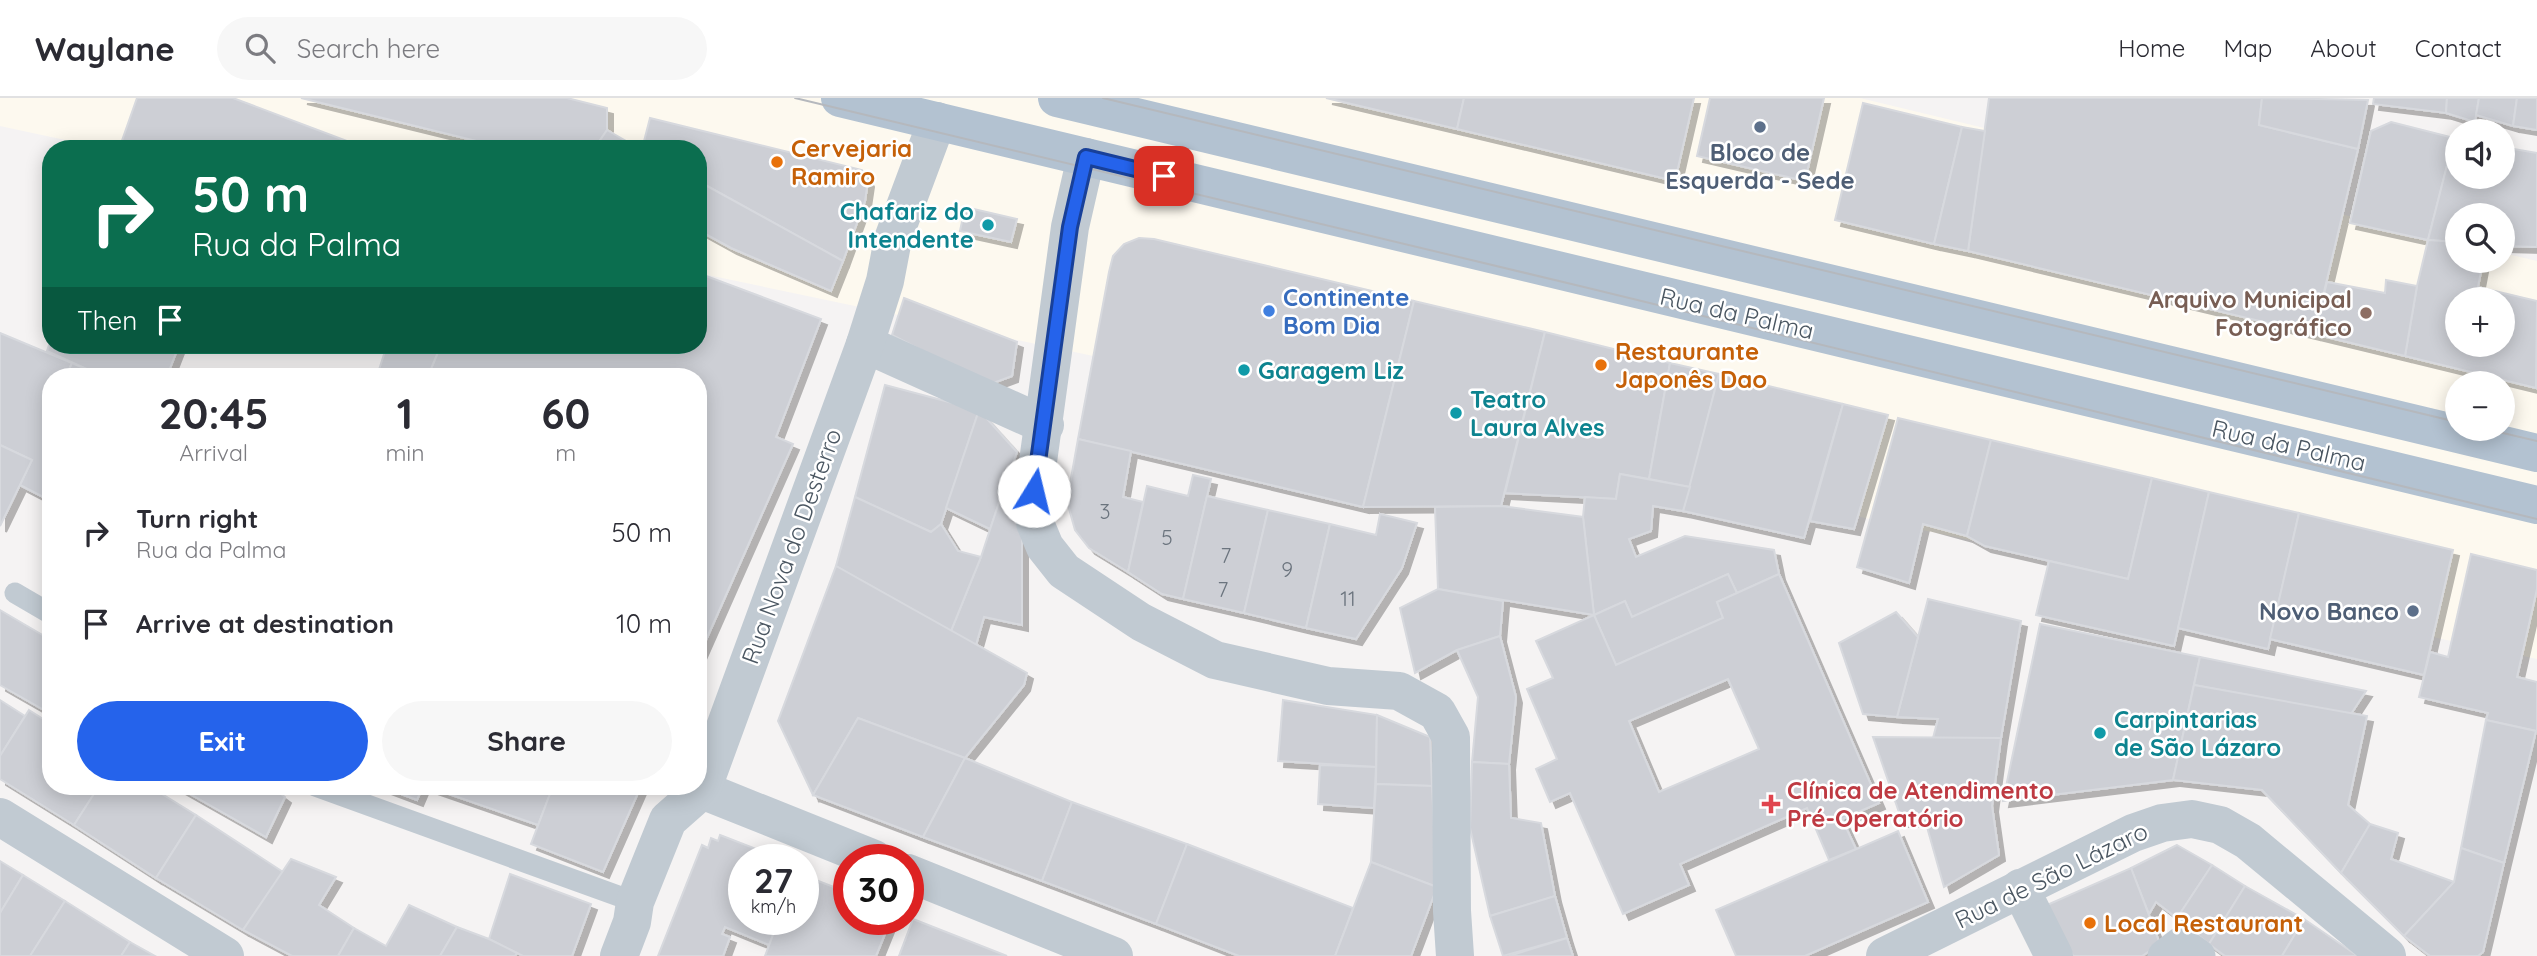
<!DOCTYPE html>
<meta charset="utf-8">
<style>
body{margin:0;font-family:Quicksand,sans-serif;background:#f7f7f7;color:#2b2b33;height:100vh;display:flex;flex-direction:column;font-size:26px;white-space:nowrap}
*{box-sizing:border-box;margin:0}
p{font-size:23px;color:#7c7c81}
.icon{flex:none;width:38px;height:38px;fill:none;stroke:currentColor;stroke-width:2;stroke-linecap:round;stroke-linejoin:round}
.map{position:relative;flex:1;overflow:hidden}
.sheet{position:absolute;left:42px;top:270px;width:665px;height:427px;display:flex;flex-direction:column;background:#fff;border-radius:28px;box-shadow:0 4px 18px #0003}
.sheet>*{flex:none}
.hud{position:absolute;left:42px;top:42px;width:665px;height:214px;border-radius:28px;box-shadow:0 4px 18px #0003;background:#0b6e4f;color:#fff;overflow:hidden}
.controls{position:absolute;left:2445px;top:21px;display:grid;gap:14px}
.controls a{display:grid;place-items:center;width:70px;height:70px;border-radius:50%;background:#fff;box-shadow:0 4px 18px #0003;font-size:35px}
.speed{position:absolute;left:728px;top:746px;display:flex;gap:14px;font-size:35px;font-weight:700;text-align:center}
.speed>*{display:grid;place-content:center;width:91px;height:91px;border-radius:50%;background:#fff;box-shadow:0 4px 18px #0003;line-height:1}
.speed small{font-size:18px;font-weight:400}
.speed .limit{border:10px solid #d22;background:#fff;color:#111}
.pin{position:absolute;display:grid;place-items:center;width:60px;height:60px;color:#fff;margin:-30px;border-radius:14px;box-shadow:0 4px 10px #0006}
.me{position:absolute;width:77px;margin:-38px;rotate:9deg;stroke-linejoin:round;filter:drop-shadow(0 0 5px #0008)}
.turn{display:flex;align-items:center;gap:24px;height:147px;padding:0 35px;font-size:32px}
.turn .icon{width:91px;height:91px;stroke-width:2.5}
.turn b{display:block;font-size:49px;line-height:60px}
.then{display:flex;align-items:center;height:66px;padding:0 35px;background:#0003;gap:14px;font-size:26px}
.eta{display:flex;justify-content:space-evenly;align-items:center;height:119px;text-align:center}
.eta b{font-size:42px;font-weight:800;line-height:49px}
.primary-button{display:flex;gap:14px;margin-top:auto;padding:14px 35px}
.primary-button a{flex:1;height:80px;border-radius:42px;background:#2563eb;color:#fff;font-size:28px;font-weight:800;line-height:80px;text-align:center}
.primary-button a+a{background:#f7f7f7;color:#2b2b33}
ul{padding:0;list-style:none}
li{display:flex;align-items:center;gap:21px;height:91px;padding:0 35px}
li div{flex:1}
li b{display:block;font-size:26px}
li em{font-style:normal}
header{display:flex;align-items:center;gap:42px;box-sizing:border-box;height:98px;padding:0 35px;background:#fff;border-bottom:2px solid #e1e1e2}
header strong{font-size:33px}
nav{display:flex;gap:38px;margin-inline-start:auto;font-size:24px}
.search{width:490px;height:63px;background:#f7f7f7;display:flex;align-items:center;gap:18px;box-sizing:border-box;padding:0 24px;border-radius:38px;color:#7c7c81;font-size:26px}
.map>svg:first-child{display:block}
</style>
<header>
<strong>Waylane</strong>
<div class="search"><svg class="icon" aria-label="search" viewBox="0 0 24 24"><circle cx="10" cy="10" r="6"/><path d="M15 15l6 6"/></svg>Search here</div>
<nav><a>Home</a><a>Map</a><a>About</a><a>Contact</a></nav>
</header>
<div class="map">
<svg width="2537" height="858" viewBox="0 0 2537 858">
<defs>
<filter id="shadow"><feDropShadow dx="6" dy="6" stdDeviation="0" flood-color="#0004"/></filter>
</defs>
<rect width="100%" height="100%" fill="#f5f3f3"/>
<path fill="#fdf9ef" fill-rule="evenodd" d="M0,0h1860l597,144v19h45l1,-8 34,8v398l-1839,-386v-124h-591l-107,-23zM2457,201h45v46h-45zM2457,285h45v46h-45z"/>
<g fill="#cdcfd5" stroke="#d7d9de" stroke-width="2" fill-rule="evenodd" filter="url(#shadow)">
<polygon points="137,0 233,0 368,51 119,51"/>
<polygon points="301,0 567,0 607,10 607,32 594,51 509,51"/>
<polygon points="1326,0 1464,0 1457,31"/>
<polygon points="1464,0 1694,0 1675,83 1457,31"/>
<polygon points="1710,0 1824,0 1805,83 1697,58"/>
<polygon points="1989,0 2262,0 2259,27 2358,51 2314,236 1968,153"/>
<polygon points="2262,0 2368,2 2358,51 2259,27"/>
<polygon points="2374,0 2447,0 2446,15 2373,6"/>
<polygon points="2447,0 2479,0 2475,24 2446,15"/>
<polygon points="2479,0 2517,0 2513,28 2476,17"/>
<polygon points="2517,0 2537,0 2537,32 2513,28"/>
<polygon points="1863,5 1962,29 1934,146 1835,122"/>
<polygon points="650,20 862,72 868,83 865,103 843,163 698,83 698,51 642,51"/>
<polygon points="2391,24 2454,40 2428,142 2350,125 2371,33"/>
<polygon points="1962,29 1985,33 1968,153 1934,146"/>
<polygon points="607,32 640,51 594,51"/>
<polygon points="2454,40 2457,41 2457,79 2502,79 2502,49 2537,55 2537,149 2502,148 2502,117 2457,117 2457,144 2428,142"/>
<polygon points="698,83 843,163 831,193 731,150 698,132"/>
<polygon points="965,109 1017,121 1011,144 960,133"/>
<polygon points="1139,140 1154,141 1414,203 1363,409 1078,341 1109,174 1113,158 1124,146"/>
<path d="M2428,142l29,2v19h26l-5,26 59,14 -1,87 -131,-32 12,-70zM2457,201h45v46h-45z"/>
<polygon points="698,175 821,221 776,339 793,346 698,560 698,278 428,278 441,247 698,247"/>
<polygon points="2386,182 2417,188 2405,258 2314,236 2327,184 2385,195"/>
<polygon points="904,200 1017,244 1012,278 988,287 892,237"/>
<polygon points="1414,203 1545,234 1501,408 1363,409"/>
<polygon points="1545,234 1670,265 1649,381 1620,376 1616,401 1505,395"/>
<polygon points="0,235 72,265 66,278 51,278 51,403 20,387 32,362 0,347"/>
<polygon points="51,241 51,247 179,247 167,278 102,278 47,253"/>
<polygon points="387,247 441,247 428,278 377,278"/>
<polygon points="72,265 102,278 66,278"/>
<polygon points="1670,265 1719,276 1690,389 1649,381"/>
<polygon points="1719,276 1843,306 1804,440 1683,413"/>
<polygon points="885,287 979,312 941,426 931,434 855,399"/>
<polygon points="1843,306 1888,317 1854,431 1810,423"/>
<polygon points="979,312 1017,354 990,431 946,410"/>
<polygon points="1898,320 1991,342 1967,438 1923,426 1909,485 1857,469"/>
<polygon points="1078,341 1131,353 1123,399 1143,404 1128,474 1089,450 1075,432 1068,407 1068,397"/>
<polygon points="1991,342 2152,380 2128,481 1985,448 1967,438"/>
<polygon points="0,347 32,362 0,428"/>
<polygon points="1620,376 1690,389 1683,413 1653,408 1651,433 1629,441 1636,459 1685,438 1774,452 1779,476 1737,495 1728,476 1632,519 1625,503 1594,517 1583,419 1585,399 1616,401"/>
<polygon points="1193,377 1211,381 1183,501 1162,496 1128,474 1147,388 1188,398"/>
<polygon points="1007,380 1022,382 1022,527 984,519 976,547 951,533 981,459"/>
<polygon points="2152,380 2209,394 2174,548 2036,517 2049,463 2128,481"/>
<polygon points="2209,394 2299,415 2268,551 2178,530"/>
<polygon points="1207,398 1268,412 1244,515 1183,501"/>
<polygon points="855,399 931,434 941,426 958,453 981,459 951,533 836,468"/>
<polygon points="1501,408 1583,419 1594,517 1438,491 1435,409"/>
<polygon points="1268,412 1330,426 1306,530 1244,515"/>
<polygon points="2299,415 2453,452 2424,577 2270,541"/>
<polygon points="1380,416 1417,425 1402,470 1356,541 1306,530 1330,426 1376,437"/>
<polygon points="2471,456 2537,472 2537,491 2517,579 2537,584 2537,633 2486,622 2488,615 2419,599 2430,554 2448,559"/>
<polygon points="836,468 1027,575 1024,587 965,660 858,620 813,697 778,623"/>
<polygon points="1728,476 1737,495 1717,504 1723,520 1616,567 1594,517 1625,503 1632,519"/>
<path d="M1779,476l100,229 -37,16 14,30 -27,11 -22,-52 -127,56 9,21 -66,29 -53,-121 -20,9 -14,-33 21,-10 -30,-70 26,-11 -17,-37 58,-26 22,50 107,-47 -6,-16zM1728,581l31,70 -100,43 -30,-71z"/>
<polygon points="1438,491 1503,503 1500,538 1457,552 1415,575 1400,510"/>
<polygon points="1928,501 2021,523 2001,640 1933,640 1938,621 1897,619"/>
<polygon points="0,512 51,542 51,616 0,587"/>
<polygon points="1896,514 1918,539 1897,619 1863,616 1839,545"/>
<polygon points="2040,526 2200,559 2173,682 2003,703"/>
<polygon points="1500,538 1516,599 1509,666 1472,664 1478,599 1457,552"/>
<polygon points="2200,559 2366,593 2351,616 2194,587"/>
<polygon points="2194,587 2367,618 2348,707 2370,726 2341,775 2262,692 2173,682"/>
<polygon points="0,602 25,618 0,658"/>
<polygon points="1283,602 1377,617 1376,669 1278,663"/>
<polygon points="29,612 51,626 51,688 99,688 74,727 0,681 0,658"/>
<polygon points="1377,617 1430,639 1432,688 1376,686"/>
<polygon points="858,620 965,660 923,739 813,697"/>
<polygon points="2486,622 2536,633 2504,765 2461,750"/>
<polygon points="1873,639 2001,640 1992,708 1999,757 1944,789 1925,722 1902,723"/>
<polygon points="965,660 1072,704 1042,783 923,739"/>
<polygon points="1472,664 1509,666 1511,720 1541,725 1555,798 1490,818 1470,730"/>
<polygon points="1320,667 1376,669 1374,710 1318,706"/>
<polygon points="1376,686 1432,688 1437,789 1371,764"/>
<polygon points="99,688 149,688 196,717 156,780 74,727"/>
<polygon points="176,688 270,688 285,699 266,739"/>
<polygon points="380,688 423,688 417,702"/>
<polygon points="426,688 553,688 538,727"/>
<polygon points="553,688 641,688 603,774 531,746"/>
<polygon points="1072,704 1187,746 1156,826 1042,783"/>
<polygon points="196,717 283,774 243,832 156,780"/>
<polygon points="2370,726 2398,735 2391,761 2454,784 2404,838 2341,775"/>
<polygon points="1898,733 1928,804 1805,858 1736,858 1716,812"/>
<polygon points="720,737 782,761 744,761 744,821 779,821 769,847 725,829 722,836 730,839 723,858 658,858 702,747 708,750 711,740 718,743"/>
<polygon points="1187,746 1353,810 1335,858 1239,858 1156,826"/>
<polygon points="2177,747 2212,767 2177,820 2156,804 2149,816 2131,770"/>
<polygon points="2461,750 2504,765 2483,854 2478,858 2430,858 2404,838 2454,784"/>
<polygon points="291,761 336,779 319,807 354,830 338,858 292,858 243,832"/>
<polygon points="0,763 23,777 0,815"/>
<polygon points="1371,764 1437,789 1411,858 1335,858"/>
<polygon points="2212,767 2245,788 2209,846 2177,820"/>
<polygon points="2131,770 2160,846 2142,858 2073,858 2047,807"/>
<polygon points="510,776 591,806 572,858 523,858 489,841"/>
<polygon points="23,777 65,803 30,858 0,858 0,815"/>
<polygon points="803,777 849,795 849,821 891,821 876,858 765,858 779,821 803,821"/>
<polygon points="2245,788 2304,821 2282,858 2225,858 2209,846"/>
<polygon points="1555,798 1567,840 1503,858 1490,818"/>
<polygon points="65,803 130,844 121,858 30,858"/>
<polygon points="409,807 457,829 440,858 338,858 354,830 386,848"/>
<polygon points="913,821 1007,858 899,858"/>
<polygon points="2304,821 2358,858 2282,858"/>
<polygon points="457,829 489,841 517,855 515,858 440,858"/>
<polygon points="1567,840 1573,858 1509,858"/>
<polygon points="130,844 155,858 121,858"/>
</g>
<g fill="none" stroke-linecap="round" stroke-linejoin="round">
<g stroke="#c1cad2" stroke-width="21">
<polyline points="15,495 51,516"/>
<polyline points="315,688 635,804"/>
</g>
<polyline stroke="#c1cad2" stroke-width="33" points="2164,858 2181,845 2199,858"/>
<g stroke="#c1cad2" stroke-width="38">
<polyline points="1086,59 1070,129 1034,393 1035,425 1045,449 1064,473 1141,524 1215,562 1328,588 1399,593 1437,614 1451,639 1452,813 1455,858"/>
<polyline points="865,246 1045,327"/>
<polyline points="702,692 874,761"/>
<polyline points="0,719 225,858"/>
<polyline points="908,775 1114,858"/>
<polyline points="2020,790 2054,858"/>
<polyline points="619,858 632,824 635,804 668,722 702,692 865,246 885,183 893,141 937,23"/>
</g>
<polyline stroke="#c1cad2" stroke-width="38" points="1885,858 2133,735 2162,725 2192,721 2220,727 2248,743 2387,858"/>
<g stroke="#b3c2d1" stroke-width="38">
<polyline points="840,0 2537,407"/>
<polyline points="1057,0 2537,355"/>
</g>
<g stroke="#b5b8bd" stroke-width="2">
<polyline points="795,0 1584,189 2537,421"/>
<polyline points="1103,0 2457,324"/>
<polyline points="2486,331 2537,343"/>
</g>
</g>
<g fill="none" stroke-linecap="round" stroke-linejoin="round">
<g stroke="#184099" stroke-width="18">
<polyline id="route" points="1034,393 1070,129 1086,59 1164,78"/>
</g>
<use href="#route" stroke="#2563eb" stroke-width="12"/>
</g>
<g fill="#5c6f8a" stroke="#fff" stroke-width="2.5">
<circle cx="1760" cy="29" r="7"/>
<circle cx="2413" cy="513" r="7"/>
</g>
<g fill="#e8710a" stroke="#fff" stroke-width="2.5">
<circle cx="777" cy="64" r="7"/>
<circle cx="1601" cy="267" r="7"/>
<circle cx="2090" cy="825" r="7"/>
</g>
<g fill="#0f9aa8" stroke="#fff" stroke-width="2.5">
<circle cx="988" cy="127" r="7"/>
<circle cx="1244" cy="272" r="7"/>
<circle cx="1456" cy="315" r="7"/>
<circle cx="2100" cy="635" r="7"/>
</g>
<circle fill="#3f7fe0" stroke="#fff" stroke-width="2.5" cx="1269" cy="213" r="7"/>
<circle fill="#8d6e63" stroke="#fff" stroke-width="2.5" cx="2366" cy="215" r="7"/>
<path fill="#e0444e" stroke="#fff" stroke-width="2.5" d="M1767.5 695.5h7v7h7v7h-7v7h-7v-7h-7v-7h7z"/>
<g text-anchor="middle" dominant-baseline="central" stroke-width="5" stroke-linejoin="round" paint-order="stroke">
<g font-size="21" fill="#6b747e">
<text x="1105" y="413">3</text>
<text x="1167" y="439">5</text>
<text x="1226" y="457">7</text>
<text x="1287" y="471">9</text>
<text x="1223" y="491">7</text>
<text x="1348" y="500">11</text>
</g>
<g font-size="24" font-weight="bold" fill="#c56008" stroke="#fff" text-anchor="start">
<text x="791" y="50">Cervejaria<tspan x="791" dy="28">Ramiro</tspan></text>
<text x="1615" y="253">Restaurante<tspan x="1615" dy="28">Japonês Dao</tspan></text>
<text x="2104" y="825">Local Restaurant</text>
</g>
<g font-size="24" font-weight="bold" fill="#4e5e75" stroke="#fff">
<text x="1760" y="54">Bloco de<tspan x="1760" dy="28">Esquerda - Sede</tspan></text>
<text x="2399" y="513" text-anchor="end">Novo Banco</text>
</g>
<g font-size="24" font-weight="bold" fill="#0d838f" stroke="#fff" text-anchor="start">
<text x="974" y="113" text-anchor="end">Chafariz do<tspan x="974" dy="28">Intendente</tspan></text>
<text x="1258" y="272">Garagem Liz</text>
<text x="1470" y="301">Teatro<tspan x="1470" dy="28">Laura Alves</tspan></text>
<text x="2114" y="621">Carpintarias<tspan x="2114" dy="28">de São Lázaro</tspan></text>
</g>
<g font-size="24" font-weight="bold" fill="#366cbe" stroke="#fff" text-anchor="start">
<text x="1283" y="199">Continente<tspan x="1283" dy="28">Bom Dia</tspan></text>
</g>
<g font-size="24" font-weight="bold" fill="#785e54" stroke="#fff" text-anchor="end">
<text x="2352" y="201">Arquivo Municipal<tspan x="2352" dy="28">Fotográfico</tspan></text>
</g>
<g font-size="24" fill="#4a5661" stroke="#fff">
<text transform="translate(1737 215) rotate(13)">Rua da Palma</text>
<text transform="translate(2289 347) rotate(13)">Rua da Palma</text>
<text transform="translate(791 448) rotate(-70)">Rua Nova do Desterro</text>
<text transform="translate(2051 777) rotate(-26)">Rua de São Lázaro</text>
</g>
<g font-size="24" font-weight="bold" fill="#be3a42" stroke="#fff" text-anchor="start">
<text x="1787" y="692">Clínica de Atendimento<tspan x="1787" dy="28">Pré-Operatório</tspan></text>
</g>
</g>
</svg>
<div class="controls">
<a><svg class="icon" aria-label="sound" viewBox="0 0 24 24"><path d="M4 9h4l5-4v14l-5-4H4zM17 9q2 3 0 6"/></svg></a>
<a><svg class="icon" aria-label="search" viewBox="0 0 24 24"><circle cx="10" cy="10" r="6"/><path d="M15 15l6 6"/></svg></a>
<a>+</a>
<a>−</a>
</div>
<div class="speed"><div>27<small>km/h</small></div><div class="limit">30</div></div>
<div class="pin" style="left:1164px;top:78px;background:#d93025"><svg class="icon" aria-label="arrive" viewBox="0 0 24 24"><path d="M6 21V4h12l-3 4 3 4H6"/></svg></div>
<svg class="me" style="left:1034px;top:393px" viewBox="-20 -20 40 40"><circle r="19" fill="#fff"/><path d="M0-13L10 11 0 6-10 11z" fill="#2563eb"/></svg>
<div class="hud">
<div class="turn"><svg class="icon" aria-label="right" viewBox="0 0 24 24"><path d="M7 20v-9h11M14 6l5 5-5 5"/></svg><div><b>50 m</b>Rua da Palma</div></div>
<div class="then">Then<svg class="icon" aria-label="arrive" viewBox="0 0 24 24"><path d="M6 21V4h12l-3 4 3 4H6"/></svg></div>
</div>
<section class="sheet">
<div class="eta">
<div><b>20:45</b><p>Arrival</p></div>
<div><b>1</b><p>min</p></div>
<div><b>60</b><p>m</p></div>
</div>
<ul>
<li><svg class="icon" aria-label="right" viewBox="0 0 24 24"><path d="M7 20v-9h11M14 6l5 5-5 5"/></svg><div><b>Turn right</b><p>Rua da Palma</p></div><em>50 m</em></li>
<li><svg class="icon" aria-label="arrive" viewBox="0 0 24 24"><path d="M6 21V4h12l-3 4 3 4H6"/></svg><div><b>Arrive at destination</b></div><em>10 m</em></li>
</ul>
<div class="primary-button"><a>Exit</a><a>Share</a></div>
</section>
</div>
